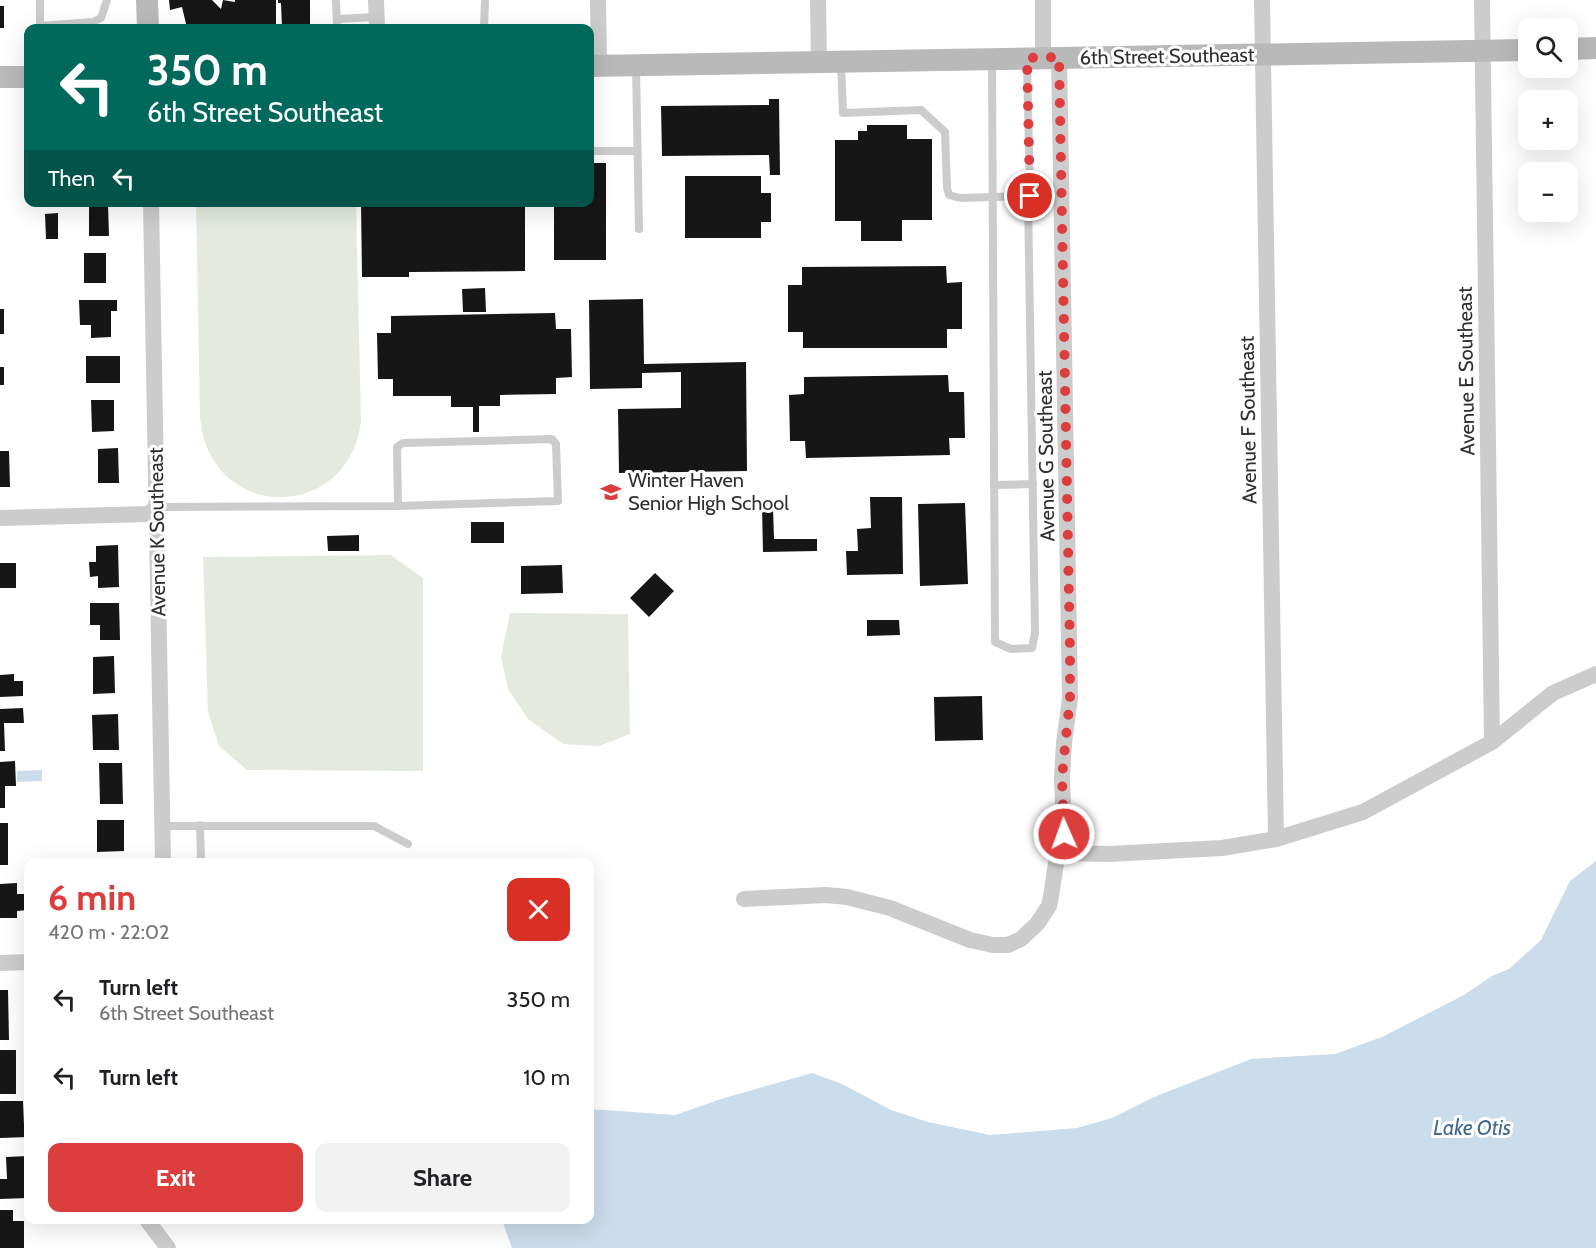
<!DOCTYPE html>
<meta charset="utf-8">
<style>
body{margin:0;font-family:Cabin,sans-serif;background:#f2f2f2;color:#202124;height:100vh;display:flex;flex-direction:column;font-size:22px;white-space:nowrap}
*{box-sizing:border-box;margin:0}
p{font-size:20px;color:#757577}
.icon{flex:none;width:33px;height:33px;fill:none;stroke:currentColor;stroke-width:2;stroke-linecap:round;stroke-linejoin:round}
.map{position:relative;flex:1;overflow:hidden}
.drawer{position:absolute;left:24px;top:858px;width:570px;height:366px;display:flex;flex-direction:column;background:#fff;border-radius:12px;box-shadow:0 6px 24px #0002}
.drawer>*{flex:none}
.hud{position:absolute;left:24px;top:24px;width:570px;height:183px;border-radius:12px;box-shadow:0 6px 24px #0002;background:#00695c;color:#fff;overflow:hidden}
.buttons{position:absolute;left:1518px;top:18px;display:grid;gap:12px}
.buttons a{display:grid;place-items:center;width:60px;height:60px;border-radius:12px;background:#fff;box-shadow:0 6px 24px #0002;font-size:30px}
.pin{position:absolute;display:grid;place-items:center;width:51px;height:51px;color:#fff;margin:-26px;border:3px solid #fff;border-radius:50%;box-shadow:0 2px 6px #0007}
.me{position:absolute;width:66px;margin:-33px;rotate:358deg;stroke-linejoin:round;filter:drop-shadow(0 0 4px #0008)}
.turn{display:flex;align-items:center;gap:21px;height:126px;padding:0 24px;font-size:27px}
.turn .icon{width:78px;height:78px;stroke-width:2.5}
.turn b{display:block;font-size:42px;line-height:51px}
.then{display:flex;align-items:center;height:57px;padding:0 24px;background:#0003;gap:12px;font-size:22px}
.round{display:grid;place-items:center;flex:none;width:63px;height:63px;border-radius:12px;background:#f2f2f2}
.overview{display:flex;align-items:center;justify-content:space-between;height:102px;padding:0 24px}
h1{font-size:36px;font-weight:700;line-height:45px;color:#db3e3d}
.cta{display:flex;gap:12px;margin-top:auto;padding:12px 24px}
.cta a{flex:1;height:69px;border-radius:12px;background:#db3e3d;color:#fff;font-size:24px;font-weight:700;line-height:69px;text-align:center}
.cta a+a{background:#f2f2f2;color:#202124}
ul{padding:0;list-style:none}
li{display:flex;align-items:center;gap:18px;height:78px;padding:0 24px}
li div{flex:1}
li b{display:block;font-size:22px}
li em{font-style:normal}
.map>svg:first-child{display:block}
</style>
<div class="map">
<svg width="1596" height="1248" viewBox="0 0 1596 1248">
<rect width="100%" height="100%" fill="#fff"/>
<g fill="#e4ebde">
<path d="M196,203h160l5,219c-14,103 -153,99 -161,-5z"/>
<polygon points="391,555 423,578 423,771 247,770 219,746 208,712 203,557"/>
<polygon points="510,613 628,614 630,734 599,746 563,744 528,719 508,689 501,657"/>
</g>
<g fill="#cbdcea">
<polygon points="42,770 42,781 17,782 17,771"/>
<polygon points="1596,861 1596,1248 512,1248 502,1220 590,1220 590,1109 675,1115 724,1098 812,1073 842,1084 891,1110 928,1122 990,1135 1077,1128 1112,1118 1154,1097 1251,1059 1335,1054 1382,1037 1464,995 1492,976 1509,969 1541,940 1570,881"/>
</g>
<g fill="#161616">
<polygon points="169,0 212,0 221,9 223,0 235,2 235,0 276,0 276,28 187,28 182,7 170,10"/>
<polygon points="278,0 310,0 310,28 282,28 281,3 278,3"/>
<rect x="0" y="6" width="4" height="22"/>
<polygon points="769,99 779,99 780,175 770,175 769,155 662,156 661,106 769,105"/>
<polygon points="867,125 907,125 907,139 932,139 932,220 902,220 902,241 861,241 861,221 835,221 835,140 858,140 858,131 867,131"/>
<polygon points="590,163 606,163 606,260 554,260 554,202 590,202"/>
<polygon points="685,176 761,176 761,193 771,193 771,222 761,222 761,238 685,238"/>
<polygon points="361,202 525,202 525,271 409,272 409,277 362,277"/>
<polygon points="89,205 108,205 109,236 89,236"/>
<polygon points="58,213 58,239 46,239 45,214"/>
<rect x="84" y="253" width="22" height="30"/>
<polygon points="946,266 947,283 962,282 962,329 947,329 947,348 803,348 803,332 788,332 788,285 802,285 802,267"/>
<polygon points="485,288 486,312 463,312 462,289"/>
<polygon points="643,299 644,364 746,362 747,471 619,473 618,409 681,408 681,372 642,373 642,388 590,389 589,300"/>
<polygon points="79,300 117,300 117,311 111,311 111,337 91,338 91,325 80,325"/>
<rect x="0" y="309" width="4" height="25"/>
<polygon points="555,313 556,329 571,329 572,377 556,378 556,394 500,395 500,406 479,406 479,432 473,432 473,407 451,407 451,396 393,396 393,379 378,379 377,333 391,333 391,316"/>
<rect x="86" y="356" width="34" height="27"/>
<rect x="0" y="367" width="4" height="18"/>
<polygon points="948,375 949,392 964,392 965,438 949,438 950,455 806,458 805,441 790,441 789,395 804,394 804,377"/>
<polygon points="91,400 114,400 114,431 92,432"/>
<polygon points="118,448 119,483 98,483 98,449"/>
<polygon points="0,451 9,451 10,487 0,487"/>
<polygon points="870,497 902,497 903,574 847,575 846,551 858,551 857,529 871,528"/>
<polygon points="965,503 968,584 920,586 918,504"/>
<polygon points="762,507 773,507 774,539 817,539 817,551 763,552"/>
<rect x="471" y="522" width="33" height="21"/>
<polygon points="359,535 359,551 328,551 327,536"/>
<polygon points="118,545 119,587 98,588 98,576 90,577 89,562 96,562 96,546"/>
<rect x="0" y="563" width="16" height="25"/>
<polygon points="562,565 563,593 521,594 521,566"/>
<polygon points="655,573 674,591 649,617 630,598"/>
<polygon points="90,603 119,603 120,640 100,640 100,625 90,625"/>
<polygon points="867,620 899,620 900,635 867,636"/>
<polygon points="114,656 115,693 93,694 93,657"/>
<polygon points="14,674 14,681 23,681 23,696 0,697 0,675"/>
<polygon points="982,696 983,740 935,741 934,697"/>
<polygon points="23,708 24,723 4,723 5,751 0,751 0,709"/>
<polygon points="118,714 119,750 93,750 92,715"/>
<polygon points="15,761 16,786 5,786 5,808 0,808 0,762"/>
<polygon points="99,763 122,763 123,804 100,804"/>
<polygon points="97,820 124,820 124,851 97,852"/>
<rect x="0" y="823" width="8" height="42"/>
<polygon points="17,883 17,894 28,894 28,910 17,911 17,918 0,918 0,884"/>
<polygon points="0,990 8,990 9,1040 0,1040"/>
<rect x="0" y="1050" width="16" height="44"/>
<polygon points="0,1101 23,1101 24,1125 28,1125 28,1137 0,1138"/>
<polygon points="28,1156 28,1198 0,1199 0,1179 7,1179 6,1157"/>
<polygon points="0,1210 13,1210 13,1221 24,1221 24,1248 0,1248"/>
</g>
<g fill="none" stroke-linecap="round" stroke-linejoin="round">
<g stroke="#ccc" stroke-width="8">
<polyline points="336,0 337,28"/>
<polyline points="337,19 376,17"/>
<polyline points="40,26 93,22 101,18 107,0"/>
<polyline points="40,28 40,0"/>
<polyline points="484,28 485,0"/>
<polyline points="841,62 843,113 921,110 945,132 947,188 949,195 960,198 1030,196 1027,60"/>
<polyline points="992,62 995,642 1011,649 1032,648 1035,633 1028,196"/>
<polyline points="636,65 639,229"/>
<polyline points="590,151 637,151"/>
<polyline points="994,485 1033,484"/>
<polyline points="157,507 398,506 558,501 556,444 552,439 403,443 397,447 398,506"/>
<polyline points="200,825 201,862"/>
<polyline points="163,826 374,826 408,844"/>
</g>
<g stroke="#ccc" stroke-width="16">
<polyline points="376,0 377,28"/>
<polyline points="598,0 599,66"/>
<polyline points="818,0 819,62"/>
<polyline points="1043,0 1043,57"/>
<polyline points="1262,0 1276,839"/>
<polyline points="1482,0 1492,742"/>
<polyline points="151,202 163,862"/>
<polyline points="0,518 148,514 157,507"/>
<polyline points="1058,853 1109,854 1222,848 1276,839 1363,812 1492,742 1553,693 1596,674"/>
<polyline points="744,899 826,895 847,897 890,908 970,940 993,945 1008,945 1021,939 1037,924 1049,906 1051,896 1057,857 1064,834 1062,777 1064,743 1070,698 1059,57"/>
<polyline points="0,963 28,962"/>
<polyline points="147,1220 168,1248"/>
</g>
<g stroke="#b9b9b9" stroke-width="22">
<polyline points="147,0 148,28"/>
<polyline points="1568,49 1596,48"/>
<polyline points="590,66 1528,50"/>
<polyline points="0,77 28,77"/>
</g>
</g>
<g fill="none" stroke-linecap="round" stroke-linejoin="round">
<polyline stroke="#db3e3d" stroke-width="10" stroke-dasharray="0 18" points="1030,196 1027,58 1059,57 1070,653 1070,698 1062,777 1064,834"/>
</g>
<defs>
<g id="school-bare" transform="scale(1.62)"><path d="M0-5L7-2L0 1L-7-2ZM-4 1L0 2.5L4 1V4Q0 6-4 4Z" fill="#db3e3d" stroke="#fff" stroke-width="2.5" paint-order="stroke"/></g>
</defs>
<g fill-rule="evenodd">
<use href="#school-bare" x="611" y="492"/>
</g>
<g text-anchor="middle" dominant-baseline="central" stroke-width="6" stroke-linejoin="round" paint-order="stroke">
<g font-size="20" fill="#2f2f2f" stroke="#fff">
<text transform="translate(1167 56) rotate(-1)">6th Street Southeast</text>
<text transform="translate(1466 371) rotate(-91)">Avenue E Southeast</text>
<text transform="translate(1248 420) rotate(-91)">Avenue F Southeast</text>
<text transform="translate(1046 456) rotate(-91)">Avenue G Southeast</text>
<text transform="translate(157 532) rotate(-91)">Avenue K Southeast</text>
</g>
<g font-size="20" fill="#2f2f2f" stroke="#fff" text-anchor="start">
<text x="628" y="480">Winter Haven<tspan x="628" dy="23">Senior High School</tspan></text>
</g>
<g font-size="21" font-style="italic" fill="#426a8d" stroke="#fff">
<text x="1472" y="1127">Lake Otis</text>
</g>
</g>
</svg>
<div class="buttons">
<a><svg class="icon" aria-label="search" viewBox="0 0 24 24"><circle cx="10" cy="10" r="6"/><path d="M15 15l6 6"/></svg></a>
<a>+</a>
<a>−</a>
</div>
<div class="pin" style="left:1030px;top:196px;background:#d93025"><svg class="icon" aria-label="arrive" viewBox="0 0 24 24"><path d="M6 21V4h12l-3 4 3 4H6"/></svg></div>
<svg class="me" style="left:1064px;top:834px" viewBox="-20 -20 40 40"><circle r="17" fill="#db3e3d" stroke="#fff" stroke-width="3"/><path d="M0-11L8 9 0 5-8 9z" fill="#fff"/></svg>
<div class="hud">
<div class="turn"><svg class="icon" aria-label="left" viewBox="0 0 24 24"><path d="M17 20v-9H6M10 6l-5 5 5 5"/></svg><div><b>350 m</b>6th Street Southeast</div></div>
<div class="then">Then<svg class="icon" aria-label="left" viewBox="0 0 24 24"><path d="M17 20v-9H6M10 6l-5 5 5 5"/></svg></div>
</div>
<section class="drawer">
<div class="overview"><div><h1>6 min</h1><p>420 m · 22:02</p></div><a class="round" style="background:#d93025;color:#fff"><svg class="icon" aria-label="close" viewBox="0 0 24 24"><path d="M6 6l12 12M18 6L6 18"/></svg></a></div>
<ul>
<li><svg class="icon" aria-label="left" viewBox="0 0 24 24"><path d="M17 20v-9H6M10 6l-5 5 5 5"/></svg><div><b>Turn left</b><p>6th Street Southeast</p></div><em>350 m</em></li>
<li><svg class="icon" aria-label="left" viewBox="0 0 24 24"><path d="M17 20v-9H6M10 6l-5 5 5 5"/></svg><div><b>Turn left</b></div><em>10 m</em></li>
</ul>
<div class="cta"><a>Exit</a><a>Share</a></div>
</section>
</div>
